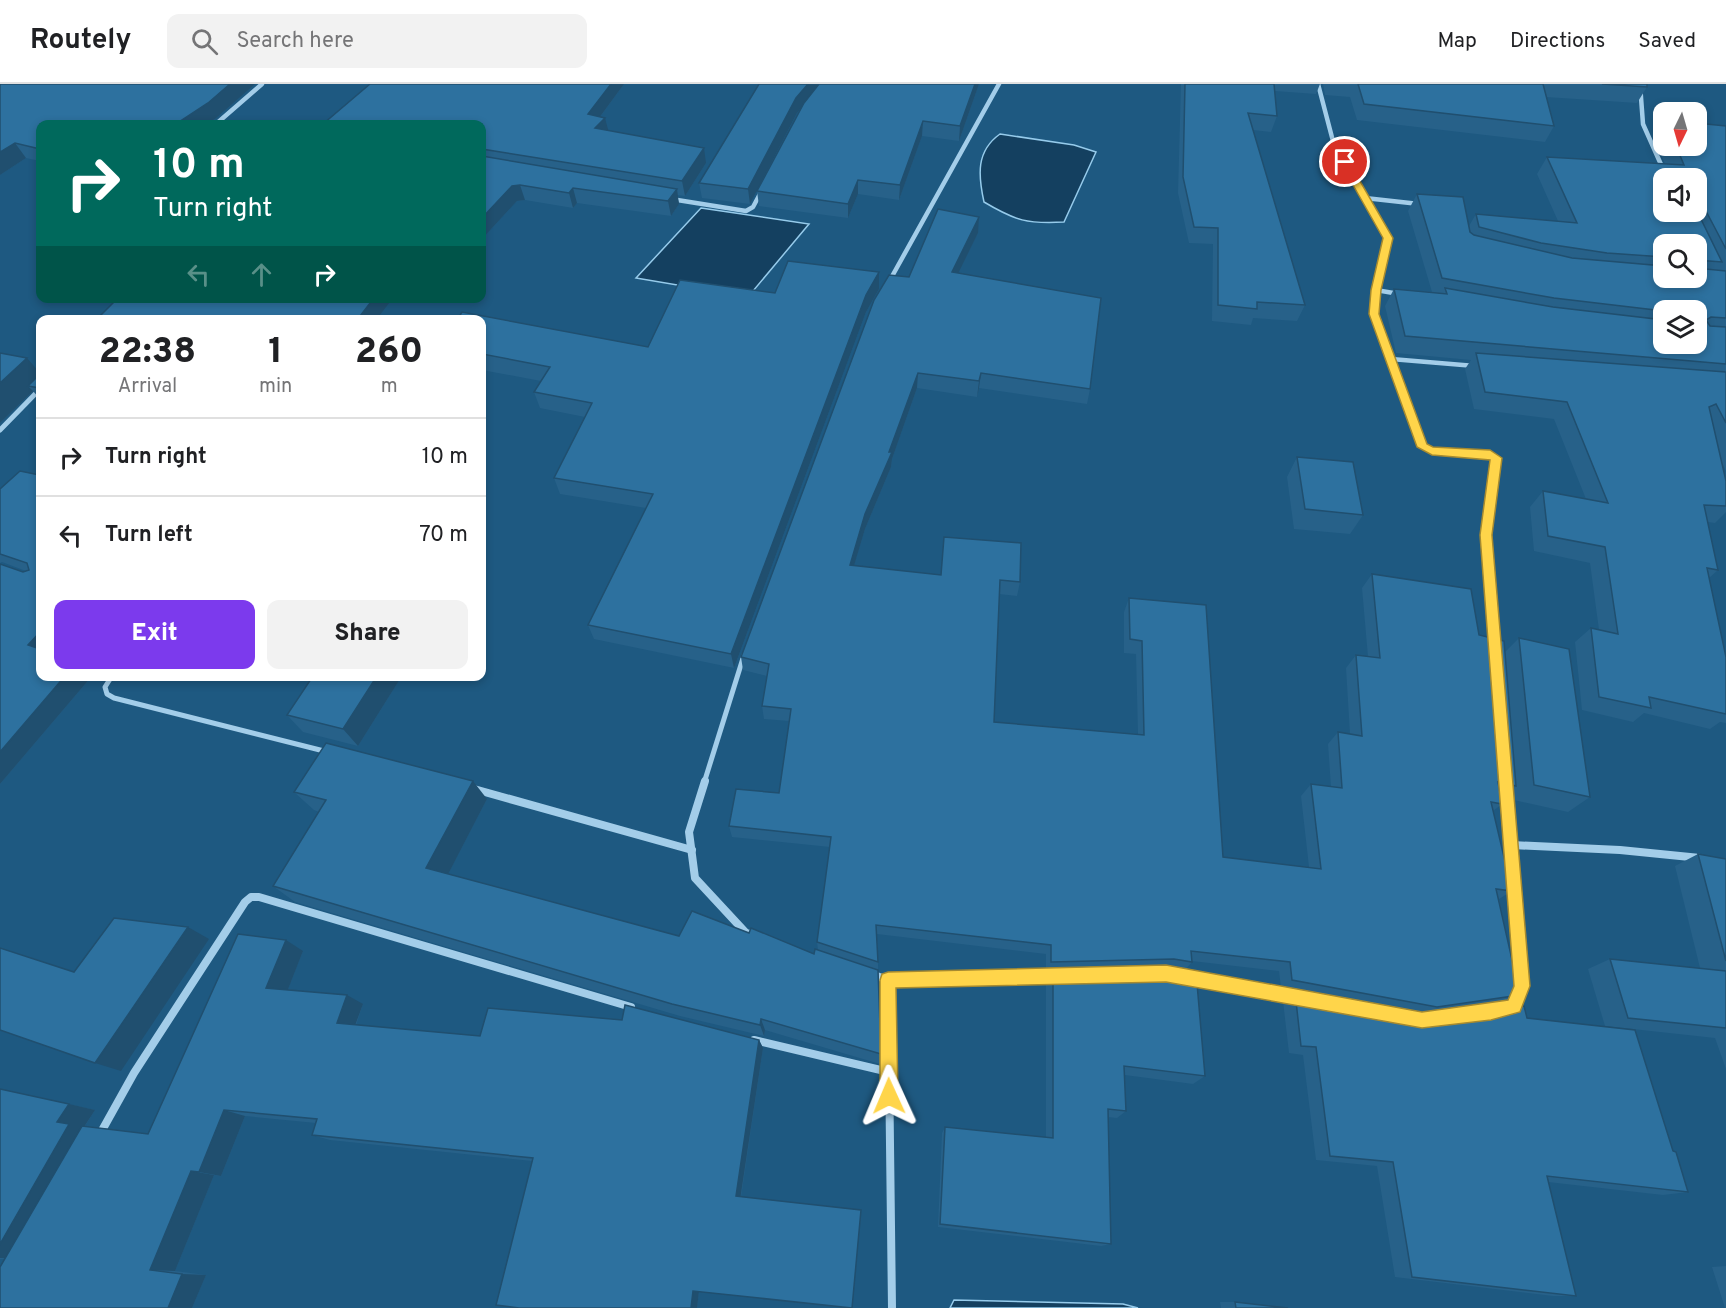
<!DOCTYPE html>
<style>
body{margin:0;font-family:Overpass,sans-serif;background:#f2f2f2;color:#202124;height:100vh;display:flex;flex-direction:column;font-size:22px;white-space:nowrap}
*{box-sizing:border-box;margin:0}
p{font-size:20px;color:#757577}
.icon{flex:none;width:33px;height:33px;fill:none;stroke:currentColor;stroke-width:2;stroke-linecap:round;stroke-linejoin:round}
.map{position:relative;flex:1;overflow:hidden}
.details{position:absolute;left:36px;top:231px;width:450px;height:366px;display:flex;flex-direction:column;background:#fff;border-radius:12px;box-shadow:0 3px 9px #0003}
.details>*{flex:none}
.top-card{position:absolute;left:36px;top:36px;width:450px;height:183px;border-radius:12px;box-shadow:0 3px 9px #0003;background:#00695c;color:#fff;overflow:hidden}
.needle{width:39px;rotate:185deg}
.controls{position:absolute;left:1653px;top:18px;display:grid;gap:12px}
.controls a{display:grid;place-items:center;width:54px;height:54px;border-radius:12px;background:#fff;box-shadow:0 3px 9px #0003;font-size:30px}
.pin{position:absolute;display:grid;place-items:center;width:51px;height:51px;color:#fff;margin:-26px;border:3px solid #fff;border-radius:50%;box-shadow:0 2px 6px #0007}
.me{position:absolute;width:66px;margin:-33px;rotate:359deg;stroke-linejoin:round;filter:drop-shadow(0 0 4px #0008)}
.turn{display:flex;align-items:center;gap:21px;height:126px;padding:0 18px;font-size:27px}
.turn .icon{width:78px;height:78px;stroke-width:2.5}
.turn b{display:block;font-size:42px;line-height:51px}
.lanes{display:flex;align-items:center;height:57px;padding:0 18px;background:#0003;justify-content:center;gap:30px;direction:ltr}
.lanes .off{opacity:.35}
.eta{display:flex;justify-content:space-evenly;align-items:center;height:102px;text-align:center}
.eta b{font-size:36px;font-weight:800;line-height:42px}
.button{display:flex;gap:12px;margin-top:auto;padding:12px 18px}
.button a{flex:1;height:69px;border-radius:12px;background:#7c3aed;color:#fff;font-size:24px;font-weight:800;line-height:69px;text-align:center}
.button a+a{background:#f2f2f2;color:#202124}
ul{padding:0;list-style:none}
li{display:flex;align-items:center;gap:18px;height:78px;padding:0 18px;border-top:2px solid #e0e0e0}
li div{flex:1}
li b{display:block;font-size:22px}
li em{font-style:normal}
header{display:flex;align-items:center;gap:36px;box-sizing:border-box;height:84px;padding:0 30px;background:#fff;border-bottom:2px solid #e0e0e0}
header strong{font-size:28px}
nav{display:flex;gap:33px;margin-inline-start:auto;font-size:21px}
.search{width:420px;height:54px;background:#f2f2f2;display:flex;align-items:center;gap:15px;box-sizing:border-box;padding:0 21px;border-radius:12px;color:#757577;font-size:22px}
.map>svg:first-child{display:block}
</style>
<header>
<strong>Routely</strong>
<div class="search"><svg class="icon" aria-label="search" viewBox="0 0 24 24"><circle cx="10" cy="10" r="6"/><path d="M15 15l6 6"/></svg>Search here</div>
<nav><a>Map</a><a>Directions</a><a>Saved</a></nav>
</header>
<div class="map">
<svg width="1726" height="1224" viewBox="0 0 1726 1224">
<rect width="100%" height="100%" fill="#1e5981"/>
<g fill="#144060" stroke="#96cbeb" stroke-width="1.5">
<path d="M1000,50l74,11 22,7 -32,70c-37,2 -48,-1 -80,-20 -6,-27 -8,-51 16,-68z"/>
<polygon points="701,124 809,140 748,213 636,194"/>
<polygon points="954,1216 1123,1220 1138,1224 950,1224"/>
</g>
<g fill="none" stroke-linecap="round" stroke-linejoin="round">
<g stroke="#a3cde9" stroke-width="4.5">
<polyline points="1318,0 1334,61 1388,154 1376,206 1374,230 1400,301"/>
<polyline points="1640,0 1643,40 1667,94"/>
<polyline points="216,40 262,0"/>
<polyline points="1365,114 1419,120"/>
<polyline points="671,115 746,127 753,123 761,108"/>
<polyline points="890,196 999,0"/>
<polyline points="1376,206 1399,210"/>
<polyline points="1391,275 1475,282"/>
</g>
<g stroke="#a3cde9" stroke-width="5">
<polyline points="1400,300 1423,363 1432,367 1490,370 1496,374 1486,451 1495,560"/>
<polyline points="0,346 40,305"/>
<polyline points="112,592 105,603 107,610 114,614 328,668"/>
<polyline points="704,699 744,571"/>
</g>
<g stroke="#a3cde9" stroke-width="8">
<polyline points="705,697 689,748 695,794 746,849 750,850"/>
<polyline points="474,705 692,766"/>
<polyline points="1512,761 1620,766 1700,774"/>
<polyline points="871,890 888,896 1058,892"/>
<polyline points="1191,894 1296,913"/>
<polyline points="888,896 892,1224"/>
<polyline points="1498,926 1514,922 1522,902 1507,702"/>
<polyline points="754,956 889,988"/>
<polyline points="100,1050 134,989 245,818 251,813 259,813 631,923"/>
</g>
</g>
<g fill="#276189" fill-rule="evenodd">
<polygon points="0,0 216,34 40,40 40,77 26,74 0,91"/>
<polygon points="624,0 600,33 608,47 706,79 685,112 677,111 679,120 671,132 577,119 573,124 525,116 517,117 482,155 482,40"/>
<polygon points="759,0 979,0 959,57 922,52 899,116 858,110 848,134 759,122 757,107 802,23 797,29 750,120 702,114 699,99"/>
<polygon points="1181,0 1320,0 1316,10 1275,7 1277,32 1271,48 1253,46 1305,221 1297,237 1253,234 1251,241 1212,237 1213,160 1189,159 1178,109"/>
<polygon points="1323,0 1647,0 1647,3 1637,19 1546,13 1554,42 1545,58 1357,36 1350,13 1325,11"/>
<path d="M1664,38v24h32l30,-20v345l-4,-8 4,18v31l-11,11 -7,-1 10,48 -9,8 17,79v66l-6,-1 -10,7 -66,-16 -11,9 -51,-12 -7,-68 16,-14 8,2 -9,-67 -56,-12 -4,-44 13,-16 43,8 -32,-80 -80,-10 -9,-40 6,-9 -75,-7 -11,-47 9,-17 38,3 -24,-81 9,-17 52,32 7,-12 82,7 -21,-47 10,-17 118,7 -11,-27zM1696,94v34h-32zM1664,160h32v34h-32zM1664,226h32l-32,34z"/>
<polygon points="978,149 958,189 1090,305 1087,320 979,304 977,313 917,304 892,375 891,383 865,445 854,481 940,491 1020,498 1017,512 999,510 994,638 1138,650 1136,570 1124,569 1124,528 1129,514 1223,773 1309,783 1301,712 1311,700 1331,703 1328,660 1338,648 1350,650 1346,584 1356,571 1368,573 1362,504 1372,490 1479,551 1505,568 1519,554 1590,713 1568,728 1514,716 1512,705 1501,713 1502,720 1493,727 1512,807 1499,815 1520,911 1503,919 1422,930 1281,904 1279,887 1192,877 1192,878 1185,886 1205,992 1193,1000 1125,991 1126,1027 1117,1034 1108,1033 1111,1160 1101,1162 938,1143 942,1049 945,1043 1046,1054 1046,898 1053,887 1172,884 1166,883 1046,886 1046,870 877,850 881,970 880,980 765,946 764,952 680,932 295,818 273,802 319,728 314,726 294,708 487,715 448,790 679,852 749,849 814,870 818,866 817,858 830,763 732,753 729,742 779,709 789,637 764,635 762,622 767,592 743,586 741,573 909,193"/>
<polygon points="879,205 866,228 734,584 594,555 588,541 646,424 560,410 554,394 585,333 540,324 534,308 541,297 482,286 482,236 648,263 775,209"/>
<polygon points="0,269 40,289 40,315 33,307 0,339"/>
<polygon points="1297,373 1363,431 1350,450 1294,445 1287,393"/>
<polygon points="39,391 40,592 92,592 0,700 0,480 23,488 26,487 2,478 0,479 0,405"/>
<polygon points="400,595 358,662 303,648 287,631"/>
<polygon points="1698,770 1726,775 1726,985 1715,954 1605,942 1588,885 1610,875 1700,884 1675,782"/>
<polygon points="303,867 288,905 363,920 356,941 480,952 759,956 763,964 741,1113 699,1207 697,1224 519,1224 532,1077 330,1056 312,1051 316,1039 245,1032 221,1092 214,1091 175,1187 206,1191 192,1224 5,1175 0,1175 0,1005 95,1026 85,1042 148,1050"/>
<polygon points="1295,908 1437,934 1527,934 1673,1067 1688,1108 1663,1111 1548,1098 1576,1212 1553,1212 1395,1193 1377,1082 1316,1076 1303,971 1289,969 1283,917"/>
<polygon points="1726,1182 1726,1224 1725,1224 1712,1183"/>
<polygon points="1220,1218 1235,1218 1288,1224 1221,1224"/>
</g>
<g fill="#204f6f">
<polygon points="230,0 255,0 216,34 207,40 176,40"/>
<polygon points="611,0 624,0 591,45 588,30"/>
<polygon points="808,0 820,0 797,29 750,120 748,105 796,14"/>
<polygon points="975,0 979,0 959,57 960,42"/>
<polygon points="605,34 609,49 595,44"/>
<polygon points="923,37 922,52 899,116 900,101"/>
<polygon points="15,59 26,74 0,91 0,68"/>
<polygon points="704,64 706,79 685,112 682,97"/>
<polygon points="858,96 858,110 848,134 848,120"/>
<polygon points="520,101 525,116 517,117 482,155 482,134 512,102"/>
<polygon points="573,104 577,119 573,124 569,109"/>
<polygon points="677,105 679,120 671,132 668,117"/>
<polygon points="979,133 978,149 951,204 952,188"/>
<polygon points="879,188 879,205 866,228 734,584 731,570 866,211"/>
<polygon points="374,214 393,214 376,236 357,236"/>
<polygon points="27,274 40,289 40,300 28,302 33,307 0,339 0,299"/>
<polygon points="918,289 917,304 892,375 891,383 865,445 850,495 850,481 865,430 889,368"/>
<polygon points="981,289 979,304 977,313 979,297"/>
<polygon points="40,548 40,571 28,561"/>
<polygon points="65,592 92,592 0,700 0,668"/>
<polygon points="377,592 399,592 400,595 358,662 343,645"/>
<polygon points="473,697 487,715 443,800 426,784"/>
<polygon points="188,843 209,855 121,987 95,979"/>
<polygon points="286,856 303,867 285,913 266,904"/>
<polygon points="347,911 363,920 353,947 337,939"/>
<polygon points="761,935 765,946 764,952 760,941"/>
<polygon points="759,956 763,964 740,1116 736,1112"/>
<polygon points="69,1020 95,1026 84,1043 22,1175 0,1174 0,1160 57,1038"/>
<polygon points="224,1026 245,1032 221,1092 199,1088"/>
<polygon points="191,1087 214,1091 175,1187 150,1186"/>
<polygon points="182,1190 206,1191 192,1224 168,1224"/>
<polygon points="693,1207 699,1207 697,1224 691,1224"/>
</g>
<g fill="#2d719f" stroke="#204f6f" stroke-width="1.5">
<polygon points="0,0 230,0 208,19 176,40 40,40 40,65 15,59 0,68"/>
<polygon points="370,0 611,0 588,30 605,34 595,44 704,64 682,97 482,65 482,40 323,40"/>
<polygon points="759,0 808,0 796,14 748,105 699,99"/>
<polygon points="819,0 975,0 960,42 923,37 900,101 858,96 848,120 757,107 804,19"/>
<polygon points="1185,0 1274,0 1277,32 1248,29 1305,221 1257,218 1257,225 1218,221 1218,144 1194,143 1183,93"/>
<polygon points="1358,0 1543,0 1554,42 1364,20"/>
<polygon points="1602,0 1647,0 1647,3"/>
<polygon points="1696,39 1726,42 1726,165 1696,108 1696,94 1664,94 1664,128 1696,128 1696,125 1722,178 1696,176 1696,160 1664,160 1664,173 1607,169 1541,159 1479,143 1476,130 1577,139 1547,73 1684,81 1676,62 1696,62"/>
<polygon points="482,72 677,105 668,117 573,104 569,109 520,101 512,102 482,134"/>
<polygon points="1417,110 1463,113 1470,148 1474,151 1572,174 1664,182 1664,194 1696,194 1696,184 1726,187 1726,234 1711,233 1706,236 1710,242 1726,243 1726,280 1405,252 1394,205 1447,210 1445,204 1553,223 1664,236 1664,260 1696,260 1696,226 1664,227 1554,214 1442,194"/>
<polygon points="938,125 979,133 952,188 1101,214 1090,305 981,289 979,297 918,289 889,368 892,368 865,430 850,481 941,491 944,453 1021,459 1020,498 1000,496 994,638 1144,651 1142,557 1130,555 1129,514 1206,521 1223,773 1321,785 1311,700 1342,704 1338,648 1362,652 1356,571 1380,574 1372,490 1471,505 1479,551 1504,557 1516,702 1498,698 1502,720 1491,718 1512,807 1496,805 1520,911 1437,923 1292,896 1290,878 1191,867 1192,878 1174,875 1051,878 1051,861 876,841 878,878 817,858 831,753 729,742 736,705 779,709 791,625 762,622 769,580 741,573 874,216 889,191 909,193"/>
<polygon points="788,177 879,188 866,211 731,570 588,541 653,410 554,394 592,319 534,308 550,283 482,270 482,236 457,236 462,228 648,263 680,196 775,209"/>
<polygon points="134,214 374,214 357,236 96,236 116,216 129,218"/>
<polygon points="0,269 27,274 0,299"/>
<polygon points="1476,269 1726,288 1726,339 1716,320 1709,323 1726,397 1726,422 1704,421 1718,486 1707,484 1726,573 1726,630 1649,613 1651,624 1599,613 1591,544 1618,550 1605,463 1548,452 1543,407 1608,419 1567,318 1485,308"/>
<polygon points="40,290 40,304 28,302"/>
<polygon points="1297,373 1353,378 1363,431 1305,425"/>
<polygon points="20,387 39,391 40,389 40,548 28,561 40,565 40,592 65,592 0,668 0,480 23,488 29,486 27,479 0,470 0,405"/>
<polygon points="1519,554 1569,565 1590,713 1534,701"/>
<polygon points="313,592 377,592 343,645 287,631"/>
<polygon points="326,659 473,697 426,784 679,852 692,827 749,849 751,844 814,870 815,865 878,886 881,970 761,935 760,941 672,920 273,802 326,716 294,708"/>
<polygon points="1698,770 1726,775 1726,877"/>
<polygon points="114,834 188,843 95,979 0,946 0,864 74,888"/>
<polygon points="238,850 286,856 266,904 347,911 337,939 480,952 488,924 622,936 625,921 759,956 736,1112 861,1126 852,1224 693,1207 691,1224 519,1224 496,1221 533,1074 312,1051 317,1035 224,1026 199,1088 191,1087 150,1186 182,1190 168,1224 0,1224 0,1183 82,1042 148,1050"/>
<polygon points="1610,875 1726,887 1726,944 1628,934"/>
<polygon points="1176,884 1196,888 1205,992 1124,982 1126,1027 1108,1025 1111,1160 940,1140 945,1043 1053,1054 1053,887"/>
<polygon points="1295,908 1437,934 1524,922 1527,934 1635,946 1673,1067 1676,1068 1688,1108 1547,1092 1576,1212 1412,1193 1393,1078 1330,1072 1316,963 1301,962"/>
<polygon points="0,1005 69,1020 57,1038 69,1040 0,1160"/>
<polygon points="1235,1218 1288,1224 1236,1224"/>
</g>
<polygon fill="#ffd54a" stroke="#a68a30" stroke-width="1.5" points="1345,76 1349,78 1393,154 1381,206 1379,230 1427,360 1433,363 1490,366 1502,374 1492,451 1530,902 1520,928 1491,936 1422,944 1166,898 896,904 898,1012 895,1018 889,1020 883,1018 880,1012 880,896 882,890 888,888 1166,881 1422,928 1508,916 1514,902 1480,451 1490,376 1432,371 1417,363 1369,230 1371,206 1383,154 1340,78"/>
</svg>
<div class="controls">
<a><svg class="needle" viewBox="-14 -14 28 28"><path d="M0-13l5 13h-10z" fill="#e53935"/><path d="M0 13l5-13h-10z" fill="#757577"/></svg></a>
<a><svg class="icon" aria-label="sound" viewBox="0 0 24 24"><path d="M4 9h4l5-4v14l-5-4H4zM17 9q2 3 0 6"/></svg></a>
<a><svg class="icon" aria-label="search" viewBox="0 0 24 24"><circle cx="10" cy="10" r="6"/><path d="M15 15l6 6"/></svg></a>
<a><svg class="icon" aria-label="layers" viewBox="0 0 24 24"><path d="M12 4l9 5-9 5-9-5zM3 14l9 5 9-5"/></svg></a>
</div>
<div class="pin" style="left:1345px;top:78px;background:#d93025"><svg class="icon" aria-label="arrive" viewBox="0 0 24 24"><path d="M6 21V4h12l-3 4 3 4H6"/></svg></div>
<svg class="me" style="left:889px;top:1012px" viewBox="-20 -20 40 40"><path d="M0-17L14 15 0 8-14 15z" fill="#ffd54a" stroke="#fff" stroke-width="4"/></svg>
<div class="top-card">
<div class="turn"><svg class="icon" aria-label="right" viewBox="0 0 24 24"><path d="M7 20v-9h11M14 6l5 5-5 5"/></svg><div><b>10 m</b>Turn right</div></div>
<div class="lanes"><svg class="icon off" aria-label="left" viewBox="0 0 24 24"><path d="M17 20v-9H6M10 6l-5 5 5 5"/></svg><svg class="icon off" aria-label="ahead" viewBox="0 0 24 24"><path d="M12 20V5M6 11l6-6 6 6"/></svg><svg class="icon" aria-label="right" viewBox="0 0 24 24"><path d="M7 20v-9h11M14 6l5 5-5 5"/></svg></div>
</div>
<section class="details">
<div class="eta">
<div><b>22:38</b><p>Arrival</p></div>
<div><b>1</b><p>min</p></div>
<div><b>260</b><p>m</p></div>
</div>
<ul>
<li><svg class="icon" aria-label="right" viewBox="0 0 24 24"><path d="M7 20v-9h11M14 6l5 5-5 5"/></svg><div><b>Turn right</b></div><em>10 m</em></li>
<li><svg class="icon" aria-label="left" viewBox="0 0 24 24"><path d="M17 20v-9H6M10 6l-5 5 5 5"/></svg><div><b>Turn left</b></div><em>70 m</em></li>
</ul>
<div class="button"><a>Exit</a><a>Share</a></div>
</section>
</div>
